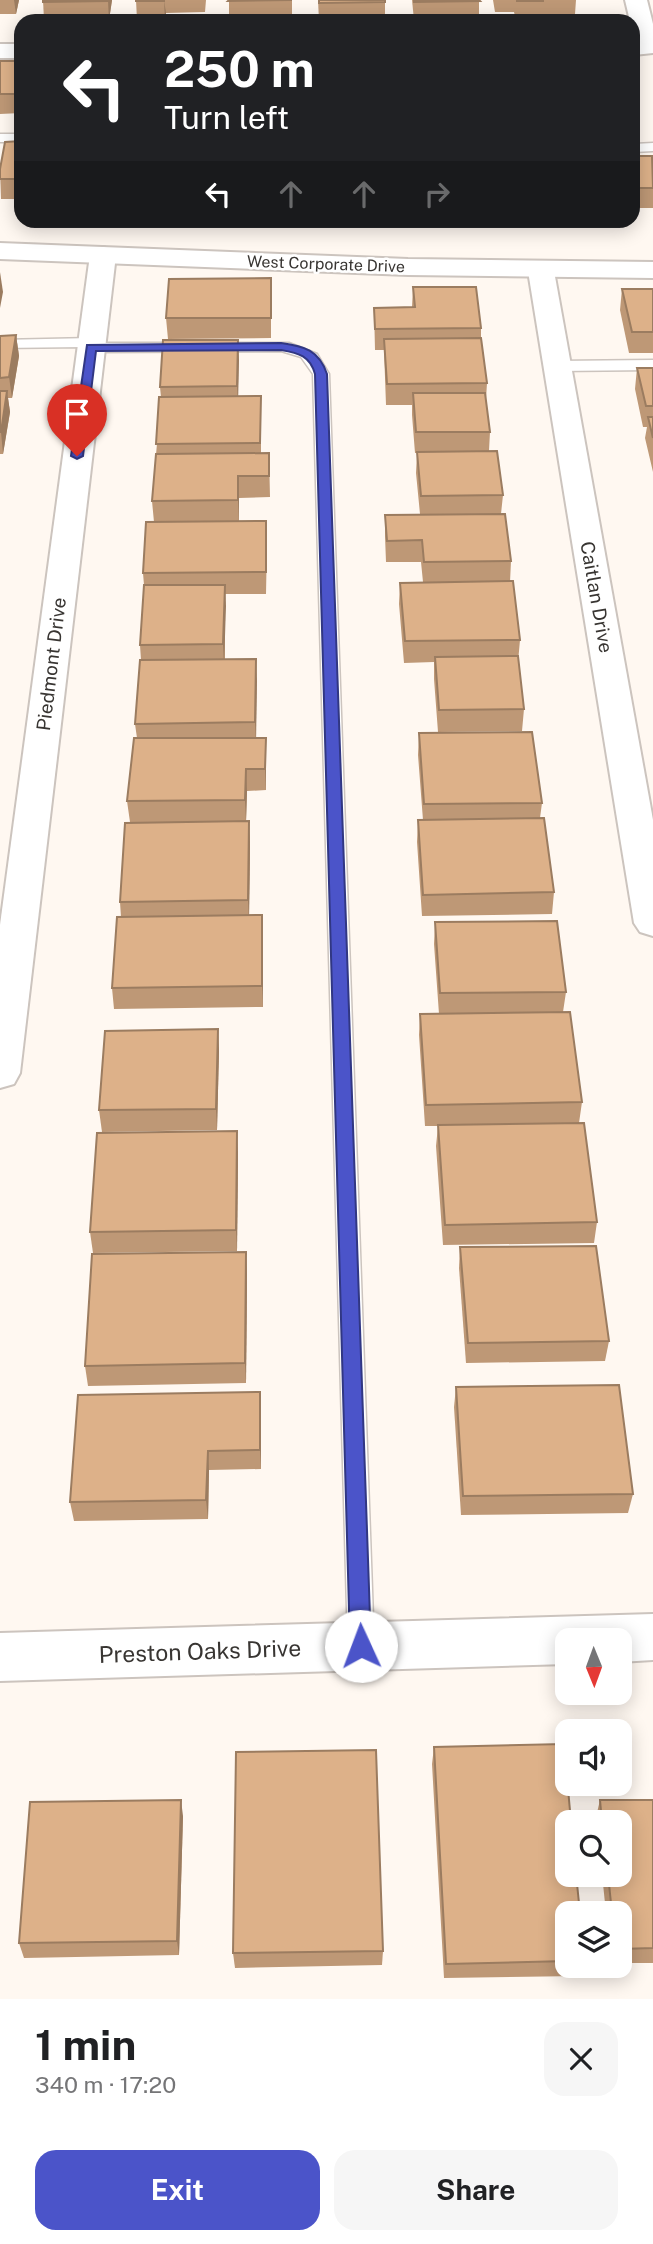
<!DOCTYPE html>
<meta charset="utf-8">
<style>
body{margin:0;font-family:"Public Sans",sans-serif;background:#f6f6f6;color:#202124;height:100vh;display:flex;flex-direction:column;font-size:26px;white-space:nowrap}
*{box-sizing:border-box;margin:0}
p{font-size:23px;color:#757577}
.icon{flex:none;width:38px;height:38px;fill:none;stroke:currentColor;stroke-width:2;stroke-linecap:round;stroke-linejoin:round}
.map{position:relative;height:1999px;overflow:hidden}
.sheet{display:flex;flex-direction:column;background:#fff;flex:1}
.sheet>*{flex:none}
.guide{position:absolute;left:14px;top:14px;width:626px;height:214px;border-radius:21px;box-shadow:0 4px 18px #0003;background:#202124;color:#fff;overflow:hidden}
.needle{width:46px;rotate:179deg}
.tools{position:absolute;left:555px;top:1628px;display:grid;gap:14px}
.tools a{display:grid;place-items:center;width:77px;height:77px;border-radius:14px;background:#fff;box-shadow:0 4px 18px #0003;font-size:35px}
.pin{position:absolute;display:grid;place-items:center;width:60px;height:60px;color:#fff;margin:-72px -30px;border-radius:50% 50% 50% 0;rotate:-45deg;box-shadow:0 0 7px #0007}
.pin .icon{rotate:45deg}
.me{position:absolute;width:77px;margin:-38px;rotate:358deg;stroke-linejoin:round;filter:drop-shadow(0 0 5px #0008)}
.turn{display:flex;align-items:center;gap:24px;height:147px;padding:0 35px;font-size:32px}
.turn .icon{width:91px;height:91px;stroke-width:2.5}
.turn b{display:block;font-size:49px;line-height:60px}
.lanes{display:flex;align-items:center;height:66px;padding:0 35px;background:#0003;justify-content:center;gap:35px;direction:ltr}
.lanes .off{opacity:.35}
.round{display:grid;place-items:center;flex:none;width:74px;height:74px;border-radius:21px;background:#f6f6f6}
.head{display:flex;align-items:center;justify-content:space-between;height:119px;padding:0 35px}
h1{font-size:42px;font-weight:700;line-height:52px}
.primary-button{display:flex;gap:14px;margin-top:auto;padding:14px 35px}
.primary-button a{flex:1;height:80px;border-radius:21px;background:#4b54c9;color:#fff;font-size:28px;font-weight:700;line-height:80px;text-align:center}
.primary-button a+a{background:#f6f6f6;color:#202124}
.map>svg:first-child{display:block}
</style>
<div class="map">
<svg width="653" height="1999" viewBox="0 0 653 1999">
<rect width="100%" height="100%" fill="#fff8f1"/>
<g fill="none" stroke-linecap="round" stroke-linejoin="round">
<g stroke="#ccc4be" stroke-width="3">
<g id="lane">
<rect x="0" y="134" width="21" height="8"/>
<polygon points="653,143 653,151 634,152 634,144"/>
<polygon points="92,338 97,339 98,343 289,343 317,354 329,374 374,1646 371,1655 361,1659 351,1655 348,1646 313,374 301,357 281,351 91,352 86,351 84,347 0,348 0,340"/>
<polygon points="653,360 653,370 557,371 549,366 557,361"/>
</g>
</g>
<g stroke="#ccc4be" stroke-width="4">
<g id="street">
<polygon points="625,0 647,0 653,24 653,53 634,55 634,21 630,21"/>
<rect x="0" y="44" width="21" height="14"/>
<polygon points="103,247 112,250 116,255 20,1073 14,1084 0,1088 0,925 90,255 94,250"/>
<polygon points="541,263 550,265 554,271 653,820 653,936 640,932 634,923 528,271 532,265"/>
<polygon points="653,1614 653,1660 620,1662 620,1640 567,1640 567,1664 0,1681 0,1633"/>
</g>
</g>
<g stroke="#ccc4be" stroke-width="4">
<polygon id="secondary" points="0,243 408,259 653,262 653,278 408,275 0,259"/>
</g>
<use href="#lane" fill="#fff" fill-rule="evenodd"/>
<use href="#street" fill="#fff" fill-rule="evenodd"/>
<use href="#secondary" fill="#fff" fill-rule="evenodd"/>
</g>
<g fill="#be9876">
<polygon points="0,0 19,0 16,14 0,14"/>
<polygon points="43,0 112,0 109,20 44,20"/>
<polygon points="136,0 206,0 205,12 166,13 165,20 137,20"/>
<rect x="229" y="0" width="63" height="19"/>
<polygon points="318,0 385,0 385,21 319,21"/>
<polygon points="412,0 479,0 479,20 414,20"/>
<polygon points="493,0 576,0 575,14 542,14 541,20 516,20 514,12 495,12"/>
<polygon points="0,61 21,61 21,113 0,114"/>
<polygon points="21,141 21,199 1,199 0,169"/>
<polygon points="634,156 653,160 653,208 634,208"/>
<polygon points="271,278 271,338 168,339 166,318"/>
<polygon points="413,287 481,328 481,338 487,383 486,399 490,432 489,451 503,495 501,514 511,561 510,582 520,640 518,662 524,709 522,731 438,732 434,679 434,662 404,663 399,604 400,583 423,582 421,562 386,562 385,536 385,515 420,514 416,473 417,453 415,453 412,415 412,405 386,405 384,350 375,350 374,308 412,307"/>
<polygon points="622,289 653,289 653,353 629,353 620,310"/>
<polygon points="16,335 19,356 12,398 8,398 10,412 3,454 0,454 0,336"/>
<polygon points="238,340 238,396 261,396 261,453 269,453 270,497 239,498 239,521 154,522 152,501 161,397 160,387"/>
<polygon points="637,368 653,368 653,472 645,438 647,427 643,427 635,389"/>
<polygon points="267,543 266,594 225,594 225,659 256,659 256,738 266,738 266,790 247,791 246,821 249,821 250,843 249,915 262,915 263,1007 114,1009 112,988 121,917 120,902 130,822 127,801 137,738 135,724 141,660 140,645 144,585 143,573"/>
<polygon points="419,733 542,803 540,818 554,892 552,914 422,916 417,842 418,820 423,820 418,755"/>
<polygon points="435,922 566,992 563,1012 582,1102 579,1123 597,1222 594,1243 443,1245 436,1146 438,1126 425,1126 419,1035 420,1014 439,1014 434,944"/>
<polygon points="218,1029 219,1051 217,1130 102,1132 99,1110"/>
<polygon points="238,1152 237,1251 93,1253 90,1232"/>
<polygon points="460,1247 609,1341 605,1361 466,1363 459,1268"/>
<polygon points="246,1252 247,1273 246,1383 88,1386 85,1366"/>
<polygon points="456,1387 633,1494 628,1513 461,1515 454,1407"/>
<polygon points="261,1412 261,1469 209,1470 208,1519 74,1521 70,1502"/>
<polygon points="434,1747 567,1913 567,1965 583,1965 580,1976 444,1978 432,1764"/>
<polygon points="600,1800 653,1800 653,1963 620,1963 620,1913 606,1913 602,1874 620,1874 620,1822 596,1822 596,1817"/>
<polygon points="183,1816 179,1955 24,1958 19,1943"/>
<polygon points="383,1951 382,1965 235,1968 233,1953"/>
</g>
<g fill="#9b7c60">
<polygon points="14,0 19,0 16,14"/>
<polygon points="108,0 112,0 109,20 108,1"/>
<polygon points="164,0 166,13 165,20"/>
<polygon points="21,79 21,113 19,94"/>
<polygon points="0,272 3,292 0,308"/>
<polygon points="16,335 19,356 12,398 9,377"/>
<polygon points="238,340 239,360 238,407 237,386"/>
<polygon points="7,391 10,412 3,454 1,432"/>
<polygon points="238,476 239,498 239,521 238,500"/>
<polygon points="225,585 226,606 224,666 223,644"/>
<polygon points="256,659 257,681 256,744 255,722"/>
<polygon points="266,738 266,790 265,769"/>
<polygon points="246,769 247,791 246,822 245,800"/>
<polygon points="249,821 250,843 249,922 248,900"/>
<polygon points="262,915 263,937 263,1007 262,986"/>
<polygon points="218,1029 219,1051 217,1130 216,1109"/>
<polygon points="237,1131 238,1152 237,1251 236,1230"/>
<polygon points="246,1252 247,1273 246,1383 245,1363"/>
<polygon points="260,1392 261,1412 261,1469 260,1450"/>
<polygon points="208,1451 209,1470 208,1519 206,1500"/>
<polygon points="181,1800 183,1816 179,1955 177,1941"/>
</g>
<g fill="#ddb189" stroke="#9b7c60" stroke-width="2">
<polygon points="43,0 108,0 108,1 43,2"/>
<rect x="136" y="0" width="28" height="1"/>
<polygon points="229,0 292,0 228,1"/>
<polygon points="319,0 385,0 385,2 319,3"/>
<polygon points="414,0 479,0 480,1 414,2"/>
<rect x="517" y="0" width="26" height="1"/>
<polygon points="0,61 21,61 21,79 19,94 0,94"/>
<polygon points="21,141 21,179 0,179 0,169 5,142"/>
<polygon points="634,156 652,156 653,188 634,188"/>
<polygon points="271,278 271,318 166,318 169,279"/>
<polygon points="413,287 476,287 481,328 375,329 374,308 415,307"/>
<polygon points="622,289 653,289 653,332 632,332"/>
<polygon points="16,335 9,377 0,378 0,336"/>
<polygon points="481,338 487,383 387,384 384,339"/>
<polygon points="163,340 238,340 237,386 160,387"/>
<polygon points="637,368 653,368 653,406 646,406"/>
<polygon points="0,391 7,391 1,432 0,432"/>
<polygon points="413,393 485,393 490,432 416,432"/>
<polygon points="261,396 260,443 156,444 159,397"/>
<polygon points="648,417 653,417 653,438"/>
<polygon points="497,451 503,495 421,496 417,452"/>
<polygon points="269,453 269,476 238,476 238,500 152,501 156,454"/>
<polygon points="505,514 511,561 424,562 422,540 387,541 385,515"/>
<polygon points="266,521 266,572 143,573 146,522"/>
<polygon points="513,581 520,640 405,641 400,583"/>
<polygon points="144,585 225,585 223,644 140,645"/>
<polygon points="518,656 524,709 439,710 435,657"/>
<polygon points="256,659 255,722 135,724 140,660"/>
<polygon points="532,732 542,803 424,804 419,733"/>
<polygon points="134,738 266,738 265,769 246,769 245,800 127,801"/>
<polygon points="544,818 554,892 423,895 418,820"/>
<polygon points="249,821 248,900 120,902 125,823"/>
<polygon points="262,915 262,986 112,988 117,917"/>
<polygon points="557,921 566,992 440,993 435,922"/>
<polygon points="570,1012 582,1102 426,1105 420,1014"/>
<polygon points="218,1029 216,1109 99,1110 105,1031"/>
<polygon points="584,1123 597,1222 445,1225 438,1125"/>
<polygon points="237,1131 236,1230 90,1232 97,1133"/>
<polygon points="596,1246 609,1341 468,1343 460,1247"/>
<polygon points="246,1252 245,1363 85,1366 92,1254"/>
<polygon points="619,1385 633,1494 463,1496 456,1387"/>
<polygon points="260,1392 260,1450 208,1451 206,1500 70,1502 78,1395"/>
<polygon points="564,1744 571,1822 567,1822 567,1874 576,1874 580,1913 567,1913 567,1961 446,1964 434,1747"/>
<polygon points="376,1750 383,1951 233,1953 236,1752"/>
<polygon points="181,1800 177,1941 19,1943 30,1802"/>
<polygon points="600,1800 653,1800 653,1948 620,1949 620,1913 612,1913 608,1874 620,1874 620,1822 602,1822"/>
</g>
<path fill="#4b54c9" stroke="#313783" stroke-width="2" d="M281,343c23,3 38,7 46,31l44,1272 -3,7 -7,3 -8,-3 -3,-7 -35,-1272c-5,-18 -16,-21 -34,-24l-185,1 -13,105 -6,3 -6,-3 16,-111z"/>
<g text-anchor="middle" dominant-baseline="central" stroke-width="5" stroke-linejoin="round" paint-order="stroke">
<g font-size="16" fill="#383532" stroke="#fff">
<text transform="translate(326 264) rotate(2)">West Corporate Drive</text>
</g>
<g font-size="19" fill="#383532" stroke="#fff">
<text transform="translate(597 597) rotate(80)">Caitlan Drive</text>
<text transform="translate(51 664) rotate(-83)">Piedmont Drive</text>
</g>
<g font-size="23" fill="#383532" stroke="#fff">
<text transform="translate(200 1651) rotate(-2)">Preston Oaks Drive</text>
</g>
</g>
</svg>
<div class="tools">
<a><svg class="needle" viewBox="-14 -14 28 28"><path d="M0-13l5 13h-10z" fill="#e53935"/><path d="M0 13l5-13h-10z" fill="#757577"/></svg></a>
<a><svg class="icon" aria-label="sound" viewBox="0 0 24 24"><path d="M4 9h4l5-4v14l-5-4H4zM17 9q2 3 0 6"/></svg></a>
<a><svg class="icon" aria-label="search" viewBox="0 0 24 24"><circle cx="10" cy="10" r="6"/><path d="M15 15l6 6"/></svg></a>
<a><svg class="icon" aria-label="layers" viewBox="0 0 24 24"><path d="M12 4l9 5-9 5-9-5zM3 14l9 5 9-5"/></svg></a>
</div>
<div class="pin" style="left:77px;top:456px;background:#d93025"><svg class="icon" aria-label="arrive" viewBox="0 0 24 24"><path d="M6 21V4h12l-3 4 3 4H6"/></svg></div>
<svg class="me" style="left:361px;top:1646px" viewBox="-20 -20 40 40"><circle r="19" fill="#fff"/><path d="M0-13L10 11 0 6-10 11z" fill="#4b54c9"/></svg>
<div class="guide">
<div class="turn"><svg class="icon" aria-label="left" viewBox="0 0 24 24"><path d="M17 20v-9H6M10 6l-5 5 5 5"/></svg><div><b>250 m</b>Turn left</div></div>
<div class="lanes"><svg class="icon" aria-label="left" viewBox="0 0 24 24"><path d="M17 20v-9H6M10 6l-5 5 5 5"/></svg><svg class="icon off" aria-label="ahead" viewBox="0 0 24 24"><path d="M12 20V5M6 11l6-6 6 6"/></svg><svg class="icon off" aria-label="ahead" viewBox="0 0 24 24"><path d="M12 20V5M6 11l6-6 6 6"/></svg><svg class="icon off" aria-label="right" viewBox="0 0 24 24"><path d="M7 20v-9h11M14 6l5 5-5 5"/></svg></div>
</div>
</div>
<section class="sheet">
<div class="head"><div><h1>1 min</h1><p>340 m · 17:20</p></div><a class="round"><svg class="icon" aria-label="close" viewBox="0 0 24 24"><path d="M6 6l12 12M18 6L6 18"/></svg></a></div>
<div class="primary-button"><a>Exit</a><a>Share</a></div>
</section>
